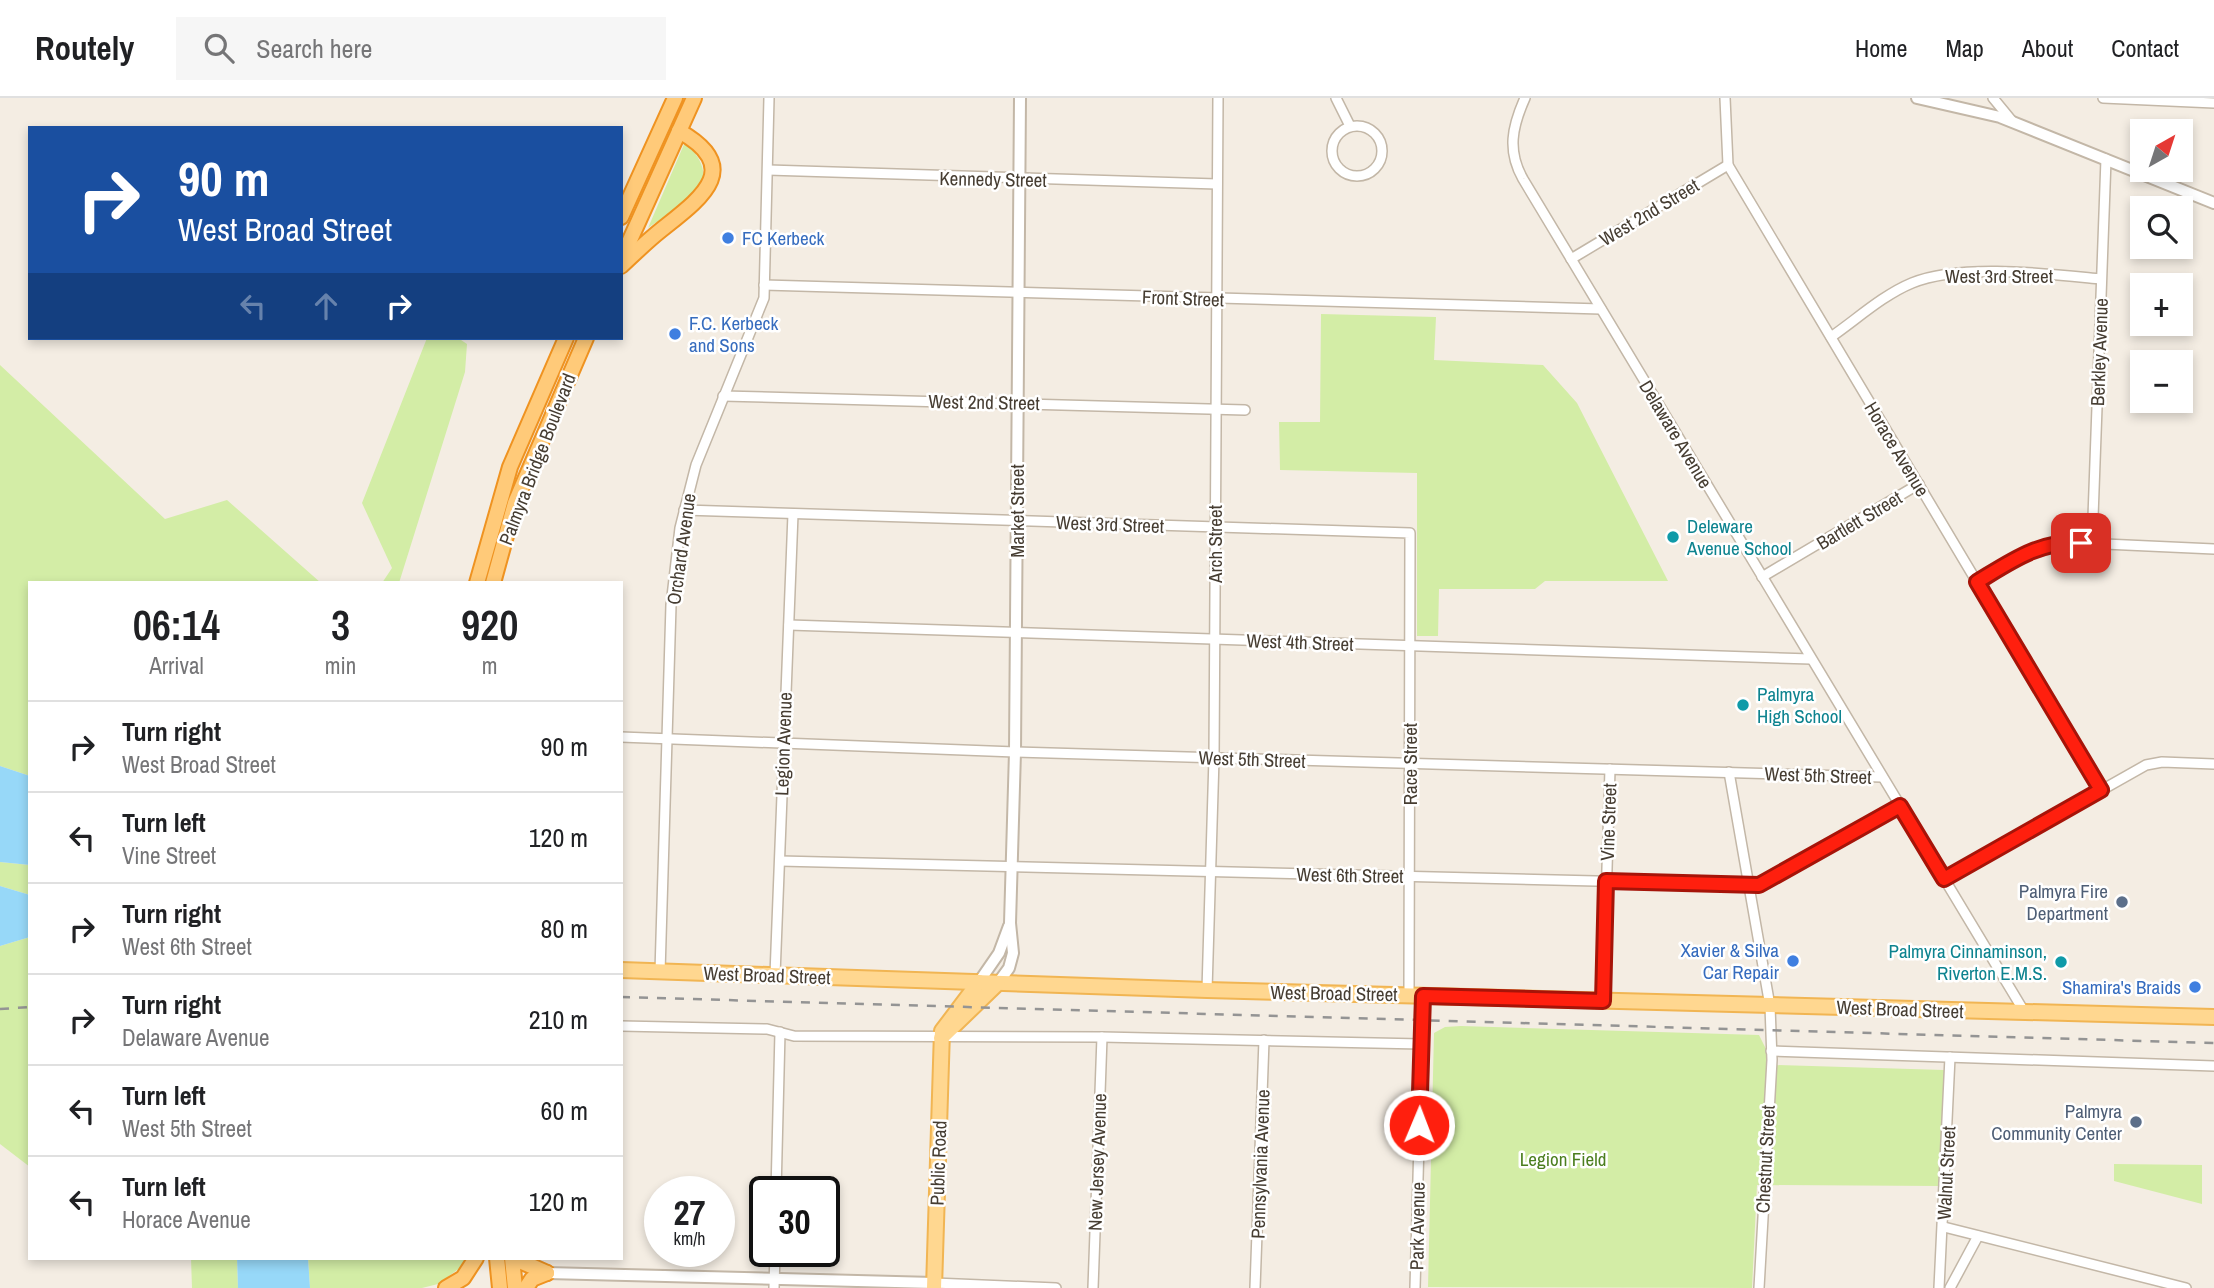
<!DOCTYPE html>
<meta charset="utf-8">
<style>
body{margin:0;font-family:"Archivo Narrow",sans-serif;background:#f6f6f6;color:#202124;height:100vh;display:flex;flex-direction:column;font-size:26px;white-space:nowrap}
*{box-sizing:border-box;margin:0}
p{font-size:23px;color:#757577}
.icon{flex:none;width:38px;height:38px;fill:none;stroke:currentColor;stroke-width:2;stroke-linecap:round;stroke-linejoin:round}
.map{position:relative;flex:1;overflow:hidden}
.sheet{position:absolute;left:28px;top:483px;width:595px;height:679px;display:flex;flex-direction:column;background:#fff;border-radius:0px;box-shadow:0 4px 10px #0003}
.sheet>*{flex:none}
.banner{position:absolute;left:28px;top:28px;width:595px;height:214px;border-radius:0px;box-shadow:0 4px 10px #0003;background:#1a4fa0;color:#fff;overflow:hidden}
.needle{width:46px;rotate:39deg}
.tools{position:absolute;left:2130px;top:21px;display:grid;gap:14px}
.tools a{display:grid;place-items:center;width:63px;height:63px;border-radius:0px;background:#fff;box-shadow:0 4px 10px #0003;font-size:35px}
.speed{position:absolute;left:644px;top:1078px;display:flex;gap:14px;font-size:35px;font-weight:700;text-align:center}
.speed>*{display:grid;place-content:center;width:91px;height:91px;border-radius:50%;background:#fff;box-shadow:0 4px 10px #0003;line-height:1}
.speed small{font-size:18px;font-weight:400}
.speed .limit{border:4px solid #111;border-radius:10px;background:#fff;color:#111}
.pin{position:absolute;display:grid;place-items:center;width:60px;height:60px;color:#fff;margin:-30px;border-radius:14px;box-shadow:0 4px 10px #0006}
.me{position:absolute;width:77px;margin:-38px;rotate:1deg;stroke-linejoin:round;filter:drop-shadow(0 0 5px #0008)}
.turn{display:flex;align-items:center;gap:24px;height:147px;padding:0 35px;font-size:32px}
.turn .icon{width:91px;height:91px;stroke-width:2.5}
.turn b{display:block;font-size:49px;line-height:60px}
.lanes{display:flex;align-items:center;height:66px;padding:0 35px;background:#0003;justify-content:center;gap:35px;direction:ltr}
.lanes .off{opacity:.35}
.eta{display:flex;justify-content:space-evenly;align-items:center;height:119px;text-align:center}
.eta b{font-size:42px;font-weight:600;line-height:49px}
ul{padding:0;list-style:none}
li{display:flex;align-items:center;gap:21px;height:91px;padding:0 35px;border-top:2px solid #e0e0e0}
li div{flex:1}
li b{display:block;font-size:26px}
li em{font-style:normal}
header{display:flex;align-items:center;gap:42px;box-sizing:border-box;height:98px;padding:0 35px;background:#fff;border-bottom:2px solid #e0e0e0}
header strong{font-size:33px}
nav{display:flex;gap:38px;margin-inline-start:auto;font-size:24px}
.search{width:490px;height:63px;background:#f6f6f6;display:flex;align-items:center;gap:18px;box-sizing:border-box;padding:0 24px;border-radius:0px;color:#757577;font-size:26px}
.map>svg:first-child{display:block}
</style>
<header>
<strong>Routely</strong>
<div class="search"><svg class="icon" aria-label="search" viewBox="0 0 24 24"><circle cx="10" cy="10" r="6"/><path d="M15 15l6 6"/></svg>Search here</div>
<nav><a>Home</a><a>Map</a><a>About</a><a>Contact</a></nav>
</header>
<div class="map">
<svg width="2214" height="1190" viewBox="0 0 2214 1190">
<rect width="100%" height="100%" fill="#f4ede3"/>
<g fill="#d3eda6">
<path d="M685,44c45,44 -2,62 -37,86z"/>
<polygon points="1321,216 1436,219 1434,262 1543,267 1577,305 1668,483 1545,483 1535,491 1439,491 1438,538 1417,538 1417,375 1280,372 1279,324 1320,324"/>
<polygon points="427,240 458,240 467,246 465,274 399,485 382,485 392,470 362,405"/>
<polygon points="0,267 165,421 227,402 321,485 30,485 30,678 0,668"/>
<polygon points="0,764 30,767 30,797 0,788"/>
<polygon points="30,839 30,1069 0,1046 0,848"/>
<polygon points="1461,928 1759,937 1774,967 1944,972 1940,1088 1757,1087 1752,1190 1428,1189 1434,935 1445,929"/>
<polygon points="2114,1066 2202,1067 2202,1106 2114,1083"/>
<polygon points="191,1160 237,1160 238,1190 192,1190"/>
<polygon points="308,1160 460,1160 468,1164 438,1186 422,1190 310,1190"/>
</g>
<g fill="#97d8f8">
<polygon points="0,668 30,678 30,767 0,764"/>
<polygon points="0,788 30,797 30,839 0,848"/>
<polygon points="237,1160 308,1160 310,1190 238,1190"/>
</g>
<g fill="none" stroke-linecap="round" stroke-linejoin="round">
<g stroke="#c3b7a7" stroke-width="12">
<g id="minor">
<polyline points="1336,0 1350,28"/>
<path d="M1525,0c-13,29 -18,53 -2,81l502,834"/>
<polyline points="1725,0 1728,67 2101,692"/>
<polyline points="1993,0 2012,23"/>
<polyline points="2103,0 2214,5"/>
<circle cx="1357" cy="53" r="25"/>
<polyline points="768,72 1217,86"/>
<polyline points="1571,161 1728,67"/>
<polyline points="764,187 1601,211"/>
<path d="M1831,239c26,-18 52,-42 81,-54 48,-20 137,-9 189,-4"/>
<polyline points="723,298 1245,312"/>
<polyline points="684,412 1410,435 1409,897"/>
<polyline points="2092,447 2106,61"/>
<polyline points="1762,479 1919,386"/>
<polyline points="1977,484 2030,453 2061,444 2214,451"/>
<polyline points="789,527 1811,561"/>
<polyline points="621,639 1015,654 1882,679"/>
<polyline points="1729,674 1770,908 1772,962 1759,1190"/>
<polyline points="780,763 1759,787 1900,708"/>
<polyline points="1944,781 2146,667 2162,664 2214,666"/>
<polyline points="660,874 671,507 680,430 696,367 764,200 769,0"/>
<polyline points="775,877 793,416"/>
<polyline points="1207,892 1214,660 1218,0"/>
<polyline points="1603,903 1610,671"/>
<polyline points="621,928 767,931 794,938 1102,939 1421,946"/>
<polyline points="1771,953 2214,968"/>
<polyline points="776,1094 780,934"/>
<polyline points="1944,1129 2186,1190"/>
<polyline points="934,1185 1056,1190"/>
<polyline points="774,1190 775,1153"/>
<polyline points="1093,1190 1102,939"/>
<polyline points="1255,1190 1264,942"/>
<polyline points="1415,1190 1423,898"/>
<polyline points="1939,1190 1950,959"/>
<polyline points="1950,1190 1978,1138"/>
</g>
</g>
<g stroke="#c3b7a7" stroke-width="14">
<g id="tertiary">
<polyline points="1917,0 2000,19 2214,105"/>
<polyline points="979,884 999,855 1009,828"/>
<polyline points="998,885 1009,870 1013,855 1010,825 1015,654 1020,0"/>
<polyline points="547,1175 934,1185"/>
</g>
</g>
<g stroke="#f1b553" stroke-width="18">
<g id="primary">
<polyline points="621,872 1207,892 2214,919"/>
<polyline points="941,940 998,885"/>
<polyline points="934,1190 942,933 979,884"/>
</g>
</g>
<g stroke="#ef9321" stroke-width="18">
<g id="trunk">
<polyline points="621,119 675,0"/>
<polyline points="621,162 694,0"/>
<path d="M621,168c13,-12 26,-25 40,-36 39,-31 84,-62 18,-99"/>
<polyline points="477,485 510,369 566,240"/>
<polyline points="493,485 515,405 586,240"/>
<polyline points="497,1160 500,1190"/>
<polyline points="512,1160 515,1190"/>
<polyline points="513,1160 547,1175"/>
<polyline points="446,1190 463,1180 476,1160"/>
<polyline points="526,1190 532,1181 547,1175"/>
</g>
</g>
<use href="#minor" stroke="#fff" stroke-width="9"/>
<use href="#tertiary" stroke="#fff" stroke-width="10"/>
<use href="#primary" stroke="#ffd790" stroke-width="14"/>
<use href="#trunk" stroke="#ffca79" stroke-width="14"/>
<g stroke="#949494" stroke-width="2.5" stroke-dasharray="9 9" stroke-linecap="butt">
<polyline points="621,899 2214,945"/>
<polyline points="0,911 30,909"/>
</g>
</g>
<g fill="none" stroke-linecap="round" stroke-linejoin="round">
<g stroke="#a61409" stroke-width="18">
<path id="route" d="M1419,1027l4,-129 180,5 3,-120 153,4 141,-79 44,73 157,-89 -124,-208c33,-20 63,-42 104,-39"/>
</g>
<use href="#route" stroke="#ff1f0e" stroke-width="12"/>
</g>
<g fill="#3f7fe0" stroke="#fff" stroke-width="2.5">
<circle cx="728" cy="140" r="7"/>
<circle cx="675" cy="236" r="7"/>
<circle cx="1793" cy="863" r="7"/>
<circle cx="2195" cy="889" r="7"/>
</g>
<g fill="#0f9aa8" stroke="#fff" stroke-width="2.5">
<circle cx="1673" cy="439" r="7"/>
<circle cx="1743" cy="607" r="7"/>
<circle cx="2061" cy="864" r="7"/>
</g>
<g fill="#5c6f8a" stroke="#fff" stroke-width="2.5">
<circle cx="2122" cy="804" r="7"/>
<circle cx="2136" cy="1024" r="7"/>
</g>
<g text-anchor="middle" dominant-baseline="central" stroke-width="5" stroke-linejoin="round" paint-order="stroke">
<g font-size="19" fill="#463d32" stroke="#fff">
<text transform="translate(993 81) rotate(1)">Kennedy Street</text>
<text transform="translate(1649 114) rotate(-31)">West 2nd Street</text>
<text x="1999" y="178">West 3rd Street</text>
<text transform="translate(1183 200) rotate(2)">Front Street</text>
<text transform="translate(2099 254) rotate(-88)">Berkley Avenue</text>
<text transform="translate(984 304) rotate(1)">West 2nd Street</text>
<text transform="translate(1676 336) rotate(59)">Delaware Avenue</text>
<text transform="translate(1897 351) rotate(59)">Horace Avenue</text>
<text transform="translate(537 361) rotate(-69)">Palmyra Bridge Boulevard</text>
<text transform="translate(1017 413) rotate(-90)">Market Street</text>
<text transform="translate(1859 422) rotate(-31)">Bartlett Street</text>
<text transform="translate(1110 426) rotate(2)">West 3rd Street</text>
<text transform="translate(1215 446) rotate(-90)">Arch Street</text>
<text transform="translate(681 451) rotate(-82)">Orchard Avenue</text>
<text transform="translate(1300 544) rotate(2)">West 4th Street</text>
<text transform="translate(783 646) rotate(-88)">Legion Avenue</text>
<text transform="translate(1252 661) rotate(2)">West 5th Street</text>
<text transform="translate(1410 666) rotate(-90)">Race Street</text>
<text transform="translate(1818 677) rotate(2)">West 5th Street</text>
<text transform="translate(1608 724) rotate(-88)">Vine Street</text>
<text transform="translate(1350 777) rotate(1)">West 6th Street</text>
<text transform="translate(767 877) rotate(2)">West Broad Street</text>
<text transform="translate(1334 895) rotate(1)">West Broad Street</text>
<text transform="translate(1900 911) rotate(2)">West Broad Street</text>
<text transform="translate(1765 1061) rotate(-87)">Chestnut Street</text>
<text transform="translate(1097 1064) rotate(-88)">New Jersey Avenue</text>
<text transform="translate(938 1065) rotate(-88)">Public Road</text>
<text transform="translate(1260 1066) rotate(-88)">Pennsylvania Avenue</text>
<text transform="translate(1946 1075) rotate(-87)">Walnut Street</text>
<text transform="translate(1417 1128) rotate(-89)">Park Avenue</text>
</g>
<g font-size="19" fill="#366cbe" stroke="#fff" text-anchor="start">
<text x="742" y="140">FC Kerbeck</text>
<text x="689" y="225">F.C. Kerbeck<tspan x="689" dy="22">and Sons</tspan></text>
<text x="1779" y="852" text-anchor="end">Xavier &amp; Silva<tspan x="1779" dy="22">Car Repair</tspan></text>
<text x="2181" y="889" text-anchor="end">Shamira's Braids</text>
</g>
<g font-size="19" fill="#0d838f" stroke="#fff" text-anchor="start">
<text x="1687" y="428">Deleware<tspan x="1687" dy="22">Avenue School</tspan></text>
<text x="1757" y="596">Palmyra<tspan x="1757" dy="22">High School</tspan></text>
<text x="2047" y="853" text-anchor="end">Palmyra Cinnaminson,<tspan x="2047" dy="22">Riverton E.M.S.</tspan></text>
</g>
<g font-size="19" fill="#4e5e75" stroke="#fff" text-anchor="end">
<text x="2108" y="793">Palmyra Fire<tspan x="2108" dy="22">Department</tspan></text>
<text x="2122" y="1013">Palmyra<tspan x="2122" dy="22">Community Center</tspan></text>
</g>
<g font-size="19" fill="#4b7e1f" stroke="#fff">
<text x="1563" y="1061">Legion Field</text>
</g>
</g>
</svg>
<div class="tools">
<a><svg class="needle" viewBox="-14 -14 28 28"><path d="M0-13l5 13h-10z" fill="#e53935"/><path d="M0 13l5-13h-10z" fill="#757577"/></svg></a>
<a><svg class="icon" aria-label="search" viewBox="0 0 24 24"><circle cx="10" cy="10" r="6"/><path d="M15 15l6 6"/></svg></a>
<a>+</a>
<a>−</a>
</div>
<div class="speed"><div>27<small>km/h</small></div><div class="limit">30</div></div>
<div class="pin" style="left:2081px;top:445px;background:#d93025"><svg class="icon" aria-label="arrive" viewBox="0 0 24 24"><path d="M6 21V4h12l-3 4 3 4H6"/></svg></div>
<svg class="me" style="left:1419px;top:1027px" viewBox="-20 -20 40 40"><circle r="17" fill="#ff1f0e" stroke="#fff" stroke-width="3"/><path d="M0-11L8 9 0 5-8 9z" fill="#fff"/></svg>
<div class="banner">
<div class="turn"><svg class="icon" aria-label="right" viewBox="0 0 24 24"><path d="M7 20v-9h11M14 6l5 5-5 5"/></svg><div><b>90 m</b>West Broad Street</div></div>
<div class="lanes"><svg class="icon off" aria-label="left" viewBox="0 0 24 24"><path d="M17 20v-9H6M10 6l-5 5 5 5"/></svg><svg class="icon off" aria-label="ahead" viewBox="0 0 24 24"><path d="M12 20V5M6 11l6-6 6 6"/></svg><svg class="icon" aria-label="right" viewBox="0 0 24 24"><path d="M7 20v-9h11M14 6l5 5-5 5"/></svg></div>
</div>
<section class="sheet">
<div class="eta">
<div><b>06:14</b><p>Arrival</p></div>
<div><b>3</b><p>min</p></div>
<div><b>920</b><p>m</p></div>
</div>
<ul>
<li><svg class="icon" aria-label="right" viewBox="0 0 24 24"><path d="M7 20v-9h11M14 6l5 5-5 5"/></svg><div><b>Turn right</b><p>West Broad Street</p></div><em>90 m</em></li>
<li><svg class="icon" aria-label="left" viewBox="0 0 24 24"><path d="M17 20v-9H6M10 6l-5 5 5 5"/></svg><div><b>Turn left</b><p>Vine Street</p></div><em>120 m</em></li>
<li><svg class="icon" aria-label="right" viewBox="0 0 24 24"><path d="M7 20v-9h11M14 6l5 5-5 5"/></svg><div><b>Turn right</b><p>West 6th Street</p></div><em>80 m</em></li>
<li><svg class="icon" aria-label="right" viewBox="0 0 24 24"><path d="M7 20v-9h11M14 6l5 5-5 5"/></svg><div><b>Turn right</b><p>Delaware Avenue</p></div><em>210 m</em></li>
<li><svg class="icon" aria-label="left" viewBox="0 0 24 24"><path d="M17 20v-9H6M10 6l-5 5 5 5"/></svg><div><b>Turn left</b><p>West 5th Street</p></div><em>60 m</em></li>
<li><svg class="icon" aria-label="left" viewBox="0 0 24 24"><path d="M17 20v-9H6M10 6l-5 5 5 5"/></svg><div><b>Turn left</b><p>Horace Avenue</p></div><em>120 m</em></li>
</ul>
</section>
</div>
